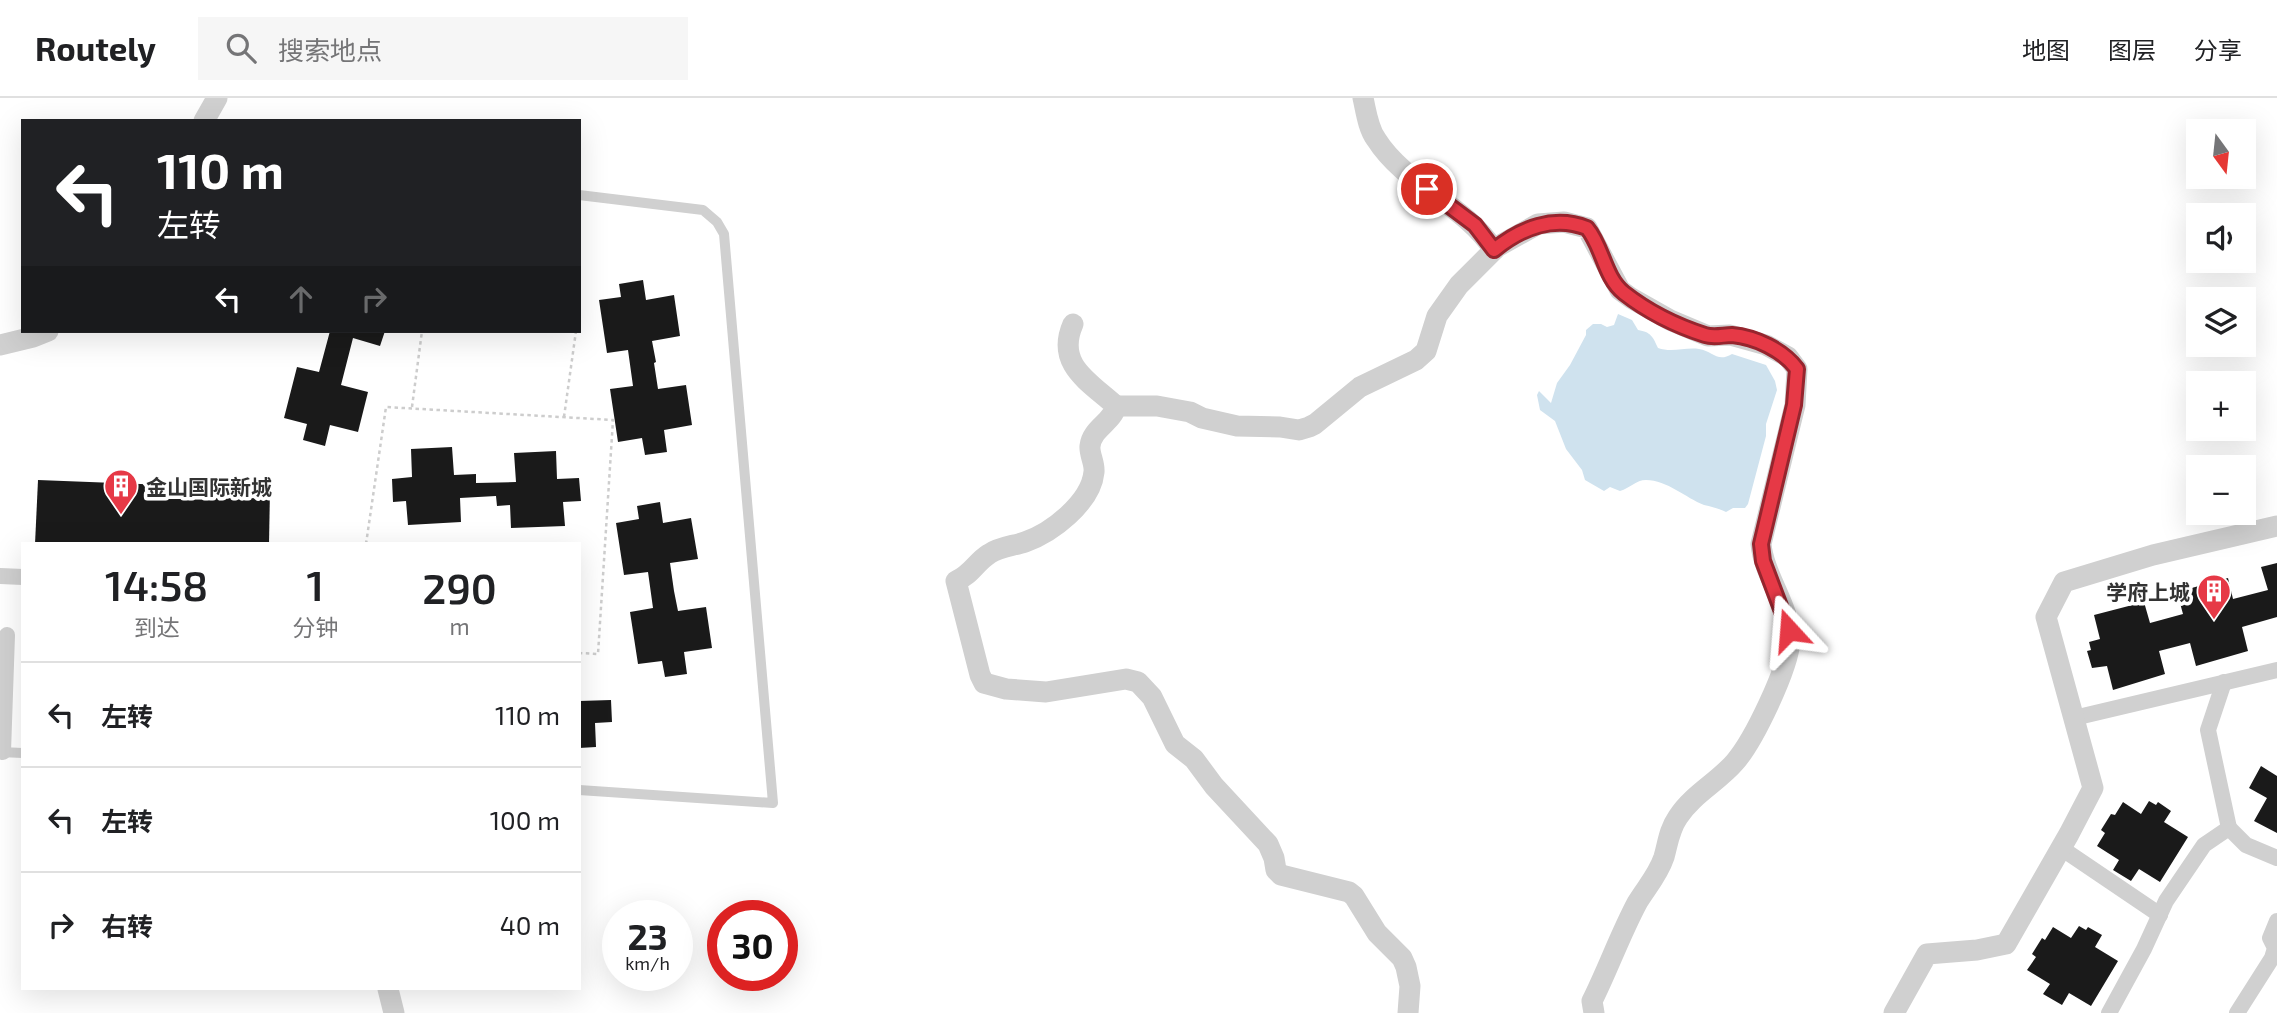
<!DOCTYPE html>
<html lang="zh">
<meta charset="utf-8">
<style>
body{margin:0;font-family:"Exo 2","Noto Sans SC",sans-serif;background:#f6f6f6;color:#202124;height:100vh;display:flex;flex-direction:column;font-size:26px;white-space:nowrap}
*{box-sizing:border-box;margin:0}
p{font-size:23px;color:#757577}
.icon{flex:none;width:38px;height:38px;fill:none;stroke:currentColor;stroke-width:2;stroke-linecap:round;stroke-linejoin:round}
.map{position:relative;flex:1;overflow:hidden}
.side{position:absolute;left:21px;top:444px;width:560px;height:448px;display:flex;flex-direction:column;background:#fff;border-radius:0px;box-shadow:0 7px 28px #0002}
.side>*{flex:none}
.banner{position:absolute;left:21px;top:21px;width:560px;height:214px;border-radius:0px;box-shadow:0 7px 28px #0002;background:#202124;color:#fff;overflow:hidden}
.needle{width:46px;rotate:165deg}
.tools{position:absolute;left:2186px;top:21px;display:grid;gap:14px}
.tools a{display:grid;place-items:center;width:70px;height:70px;border-radius:0px;background:#fff;box-shadow:0 7px 28px #0002;font-size:35px}
.speed{position:absolute;left:602px;top:802px;display:flex;gap:14px;font-size:35px;font-weight:700;text-align:center}
.speed>*{display:grid;place-content:center;width:91px;height:91px;border-radius:50%;background:#fff;box-shadow:0 7px 28px #0002;line-height:1}
.speed small{font-size:18px;font-weight:400}
.speed .limit{border:10px solid #d22;background:#fff;color:#111}
.pin{position:absolute;display:grid;place-items:center;width:60px;height:60px;color:#fff;margin:-30px;border:4px solid #fff;border-radius:50%;box-shadow:0 2px 7px #0007}
.me{position:absolute;width:77px;margin:-38px;rotate:341deg;stroke-linejoin:round;filter:drop-shadow(0 0 5px #0008)}
.turn{display:flex;align-items:center;gap:24px;height:147px;padding:0 21px;font-size:32px}
.turn .icon{width:91px;height:91px;stroke-width:2.5}
.turn b{display:block;font-size:49px;line-height:60px}
.lanes{display:flex;align-items:center;height:66px;padding:0 21px;background:#0003;justify-content:center;gap:35px;direction:ltr}
.lanes .off{opacity:.35}
.eta{display:flex;justify-content:space-evenly;align-items:center;height:119px;text-align:center}
.eta b{font-size:42px;font-weight:600;line-height:49px}
ul{padding:0;list-style:none}
li{display:flex;align-items:center;gap:21px;height:105px;padding:0 21px;border-top:2px solid #e0e0e0}
li div{flex:1}
li b{display:block;font-size:26px}
li em{font-style:normal}
header{display:flex;align-items:center;gap:42px;box-sizing:border-box;height:98px;padding:0 35px;background:#fff;border-bottom:2px solid #e0e0e0}
header strong{font-size:33px}
nav{display:flex;gap:38px;margin-inline-start:auto;font-size:24px}
.search{width:490px;height:63px;background:#f6f6f6;display:flex;align-items:center;gap:18px;box-sizing:border-box;padding:0 24px;border-radius:0px;color:#757577;font-size:26px}
.map>svg:first-child{display:block}
</style>
<header>
<strong>Routely</strong>
<div class="search"><svg class="icon" aria-label="search" viewBox="0 0 24 24"><circle cx="10" cy="10" r="6"/><path d="M15 15l6 6"/></svg>搜索地点</div>
<nav><a>地图</a><a>图层</a><a>分享</a></nav>
</header>
<div class="map">
<svg width="2277" height="915" viewBox="0 0 2277 915">
<rect width="100%" height="100%" fill="#fff"/>
<path fill="#cfe2ee" d="M1618,216l14,6 6,10c13,2 15,7 20,18 14,5 27,-1 41,1 14,2 18,14 33,5l34,11 9,16 2,9 -11,34v12l-18,68 -3,4h-12l-7,4c-8,-4 -14,-5 -22,-7 -18,-7 -37,-25 -58,-25 -10,0 -16,8 -26,11l-10,-4 -6,4 -19,-11 -3,-10 -16,-21 -11,-28 -15,-11 -3,-15 2,-4 12,12 6,-20 13,-18 16,-30v-5l7,-6h8l6,3 7,-2z"/>
<g fill="#1a1a1a">
<polygon points="643,182 646,202 674,197 680,238 652,243 656,264 654,265 658,291 686,287 692,327 664,332 667,354 645,357 642,340 618,344 610,291 633,288 628,252 607,255 599,202 621,199 619,186"/>
<polygon points="330,233 385,233 380,248 353,240 341,287 368,294 358,334 330,327 325,348 303,342 307,326 284,320 297,269 319,274"/>
<polygon points="452,349 454,377 476,376 476,385 516,384 514,355 556,353 557,381 579,380 581,403 563,404 565,428 511,430 510,407 497,408 496,398 460,400 461,424 408,427 406,403 393,404 392,381 412,379 411,351"/>
<polygon points="38,382 270,391 269,446 35,446"/>
<polygon points="660,404 663,425 691,420 698,461 670,465 674,493 678,513 706,509 712,550 684,554 687,576 665,579 662,563 638,566 630,514 653,510 648,474 624,477 616,425 639,421 637,408"/>
<polygon points="2277,465 2277,519 2242,529 2248,553 2196,568 2190,545 2159,553 2165,576 2113,592 2107,568 2092,570 2087,553 2091,552 2089,544 2100,541 2094,517 2144,504 2150,525 2183,516 2177,494 2228,480 2233,501 2268,492 2261,469"/>
<polygon points="611,602 612,624 595,625 596,649 579,650 579,603"/>
<polygon points="2261,668 2277,678 2277,735 2254,723 2267,700 2249,690"/>
<polygon points="2149,703 2156,707 2158,704 2171,713 2164,724 2188,739 2160,784 2139,771 2131,783 2113,772 2119,762 2097,748 2105,735 2101,732 2111,716 2115,717 2123,704 2141,716"/>
<polygon points="2079,828 2086,832 2088,829 2102,837 2095,849 2118,863 2091,908 2069,895 2062,907 2043,896 2050,886 2027,872 2036,859 2032,856 2042,840 2045,842 2053,829 2071,840"/>
</g>
<g fill="none" stroke-linecap="round" stroke-linejoin="round">
<g stroke="#cdcdcd" stroke-width="2.5" stroke-dasharray="3.5 3.5" stroke-linecap="butt">
<polyline points="412,309 422,233"/>
<polyline points="564,319 576,233"/>
<polyline points="366,446 386,309 613,322 598,556 579,555"/>
</g>
<g stroke="#d0d0d0" stroke-width="10">
<polyline points="579,97 703,112 717,124 724,136 773,705 579,692"/>
<polyline points="0,654 23,655"/>
</g>
<g stroke="#d0d0d0" stroke-width="16">
<polyline points="0,478 23,479"/>
<polyline points="2224,584 2208,632 2229,730"/>
<polyline points="2074,620 2277,572"/>
<polyline points="3,654 7,537"/>
<polyline points="2061,750 2160,817"/>
<polyline points="2109,915 2144,851 2166,803 2204,747 2229,730 2246,747 2277,760"/>
<polyline points="2237,915 2272,860 2275,850 2270,840 2277,823"/>
</g>
<g stroke="#d0d0d0" stroke-width="21">
<path d="M1363,0c3,13 5,30 13,41 29,46 88,65 118,111"/>
<polyline points="204,23 217,0"/>
<path d="M1073,226c-18,41 17,58 43,82 -3,16 -24,22 -26,40 -1,8 5,17 4,26 -3,31 -43,61 -69,70 -12,4 -26,5 -36,12 -13,8 -18,21 -33,27l24,94 4,8 22,6 40,3 80,-13 12,3 14,15 23,47 19,15 20,27 54,58 6,14 2,12 5,5 68,17 5,4 23,37 25,25 4,9 4,19 -2,27"/>
<polyline points="0,247 33,239 48,233"/>
<path d="M1116,308h41l33,6 12,6 35,8 43,1 19,3 10,-3 6,-3 45,-37 56,-27 10,-9 11,-35 22,-31 38,-38 41,-23 26,-2 23,6 33,62 11,8 39,22 38,16 22,-1 36,10 22,12 9,12 -2,36 -34,139c3,33 30,63 29,97 -2,28 -36,99 -55,121 -17,20 -42,32 -57,55 -9,13 -10,26 -14,40 -6,18 -18,31 -27,46 -17,32 -29,66 -45,98l2,12"/>
<polyline points="388,891 394,915"/>
<polyline points="1894,915 1927,856 1977,852 2006,846 2069,736 2093,690 2046,519 2064,484 2153,457 2277,428"/>
</g>
</g>
<g fill="none" stroke-linecap="round" stroke-linejoin="round">
<g stroke="#96252e" stroke-width="18">
<path id="route" d="M1427,91l48,36 19,25c27,-22 60,-35 93,-22 16,19 17,49 37,65 23,18 53,33 81,42 9,3 18,0 27,0 23,2 51,15 65,34l-3,36 -33,139 2,17 26,69"/>
</g>
<use href="#route" stroke="#e63946" stroke-width="12"/>
</g>
<defs>
<g id="building-pin" transform="scale(1.75)"><path d="M0 17L-7.5 6A9.5 9.5 0 1 1 7.5 6Z" fill="#e63946" stroke="#fff"/><path d="M-4-6H4V6H1V3H-1V6H-4ZM-2.5-4.3h1.7v1.8h-1.7ZM.8-4.3h1.7v1.8H.8ZM-2.5-1h1.7V.8h-1.7ZM.8-1h1.7V.8H.8Z" fill="#fff"/></g>
</defs>
<g fill-rule="evenodd">
<use href="#building-pin" x="121" y="388"/>
<use href="#building-pin" x="2214" y="493"/>
</g>
<g text-anchor="middle" dominant-baseline="central" stroke-width="7" stroke-linejoin="round" paint-order="stroke">
<g font-size="21" font-weight="bold" fill="#333" stroke="#fff" text-anchor="start">
<text x="146" y="388">金山国际新城</text>
<text x="2190" y="493" text-anchor="end">学府上城</text>
</g>
</g>
</svg>
<div class="tools">
<a><svg class="needle" viewBox="-14 -14 28 28"><path d="M0-13l5 13h-10z" fill="#e53935"/><path d="M0 13l5-13h-10z" fill="#757577"/></svg></a>
<a><svg class="icon" aria-label="sound" viewBox="0 0 24 24"><path d="M4 9h4l5-4v14l-5-4H4zM17 9q2 3 0 6"/></svg></a>
<a><svg class="icon" aria-label="layers" viewBox="0 0 24 24"><path d="M12 4l9 5-9 5-9-5zM3 14l9 5 9-5"/></svg></a>
<a>+</a>
<a>−</a>
</div>
<div class="speed"><div>23<small>km/h</small></div><div class="limit">30</div></div>
<div class="pin" style="left:1427px;top:91px;background:#d93025"><svg class="icon" aria-label="arrive" viewBox="0 0 24 24"><path d="M6 21V4h12l-3 4 3 4H6"/></svg></div>
<svg class="me" style="left:1789px;top:532px" viewBox="-20 -20 40 40"><path d="M0-17L14 15 0 8-14 15z" fill="#e63946" stroke="#fff" stroke-width="4"/></svg>
<div class="banner">
<div class="turn"><svg class="icon" aria-label="left" viewBox="0 0 24 24"><path d="M17 20v-9H6M10 6l-5 5 5 5"/></svg><div><b>110 m</b>左转</div></div>
<div class="lanes"><svg class="icon" aria-label="left" viewBox="0 0 24 24"><path d="M17 20v-9H6M10 6l-5 5 5 5"/></svg><svg class="icon off" aria-label="ahead" viewBox="0 0 24 24"><path d="M12 20V5M6 11l6-6 6 6"/></svg><svg class="icon off" aria-label="right" viewBox="0 0 24 24"><path d="M7 20v-9h11M14 6l5 5-5 5"/></svg></div>
</div>
<section class="side">
<div class="eta">
<div><b>14:58</b><p>到达</p></div>
<div><b>1</b><p>分钟</p></div>
<div><b>290</b><p>m</p></div>
</div>
<ul>
<li><svg class="icon" aria-label="left" viewBox="0 0 24 24"><path d="M17 20v-9H6M10 6l-5 5 5 5"/></svg><div><b>左转</b></div><em>110 m</em></li>
<li><svg class="icon" aria-label="left" viewBox="0 0 24 24"><path d="M17 20v-9H6M10 6l-5 5 5 5"/></svg><div><b>左转</b></div><em>100 m</em></li>
<li><svg class="icon" aria-label="right" viewBox="0 0 24 24"><path d="M7 20v-9h11M14 6l5 5-5 5"/></svg><div><b>右转</b></div><em>40 m</em></li>
</ul>
</section>
</div>
